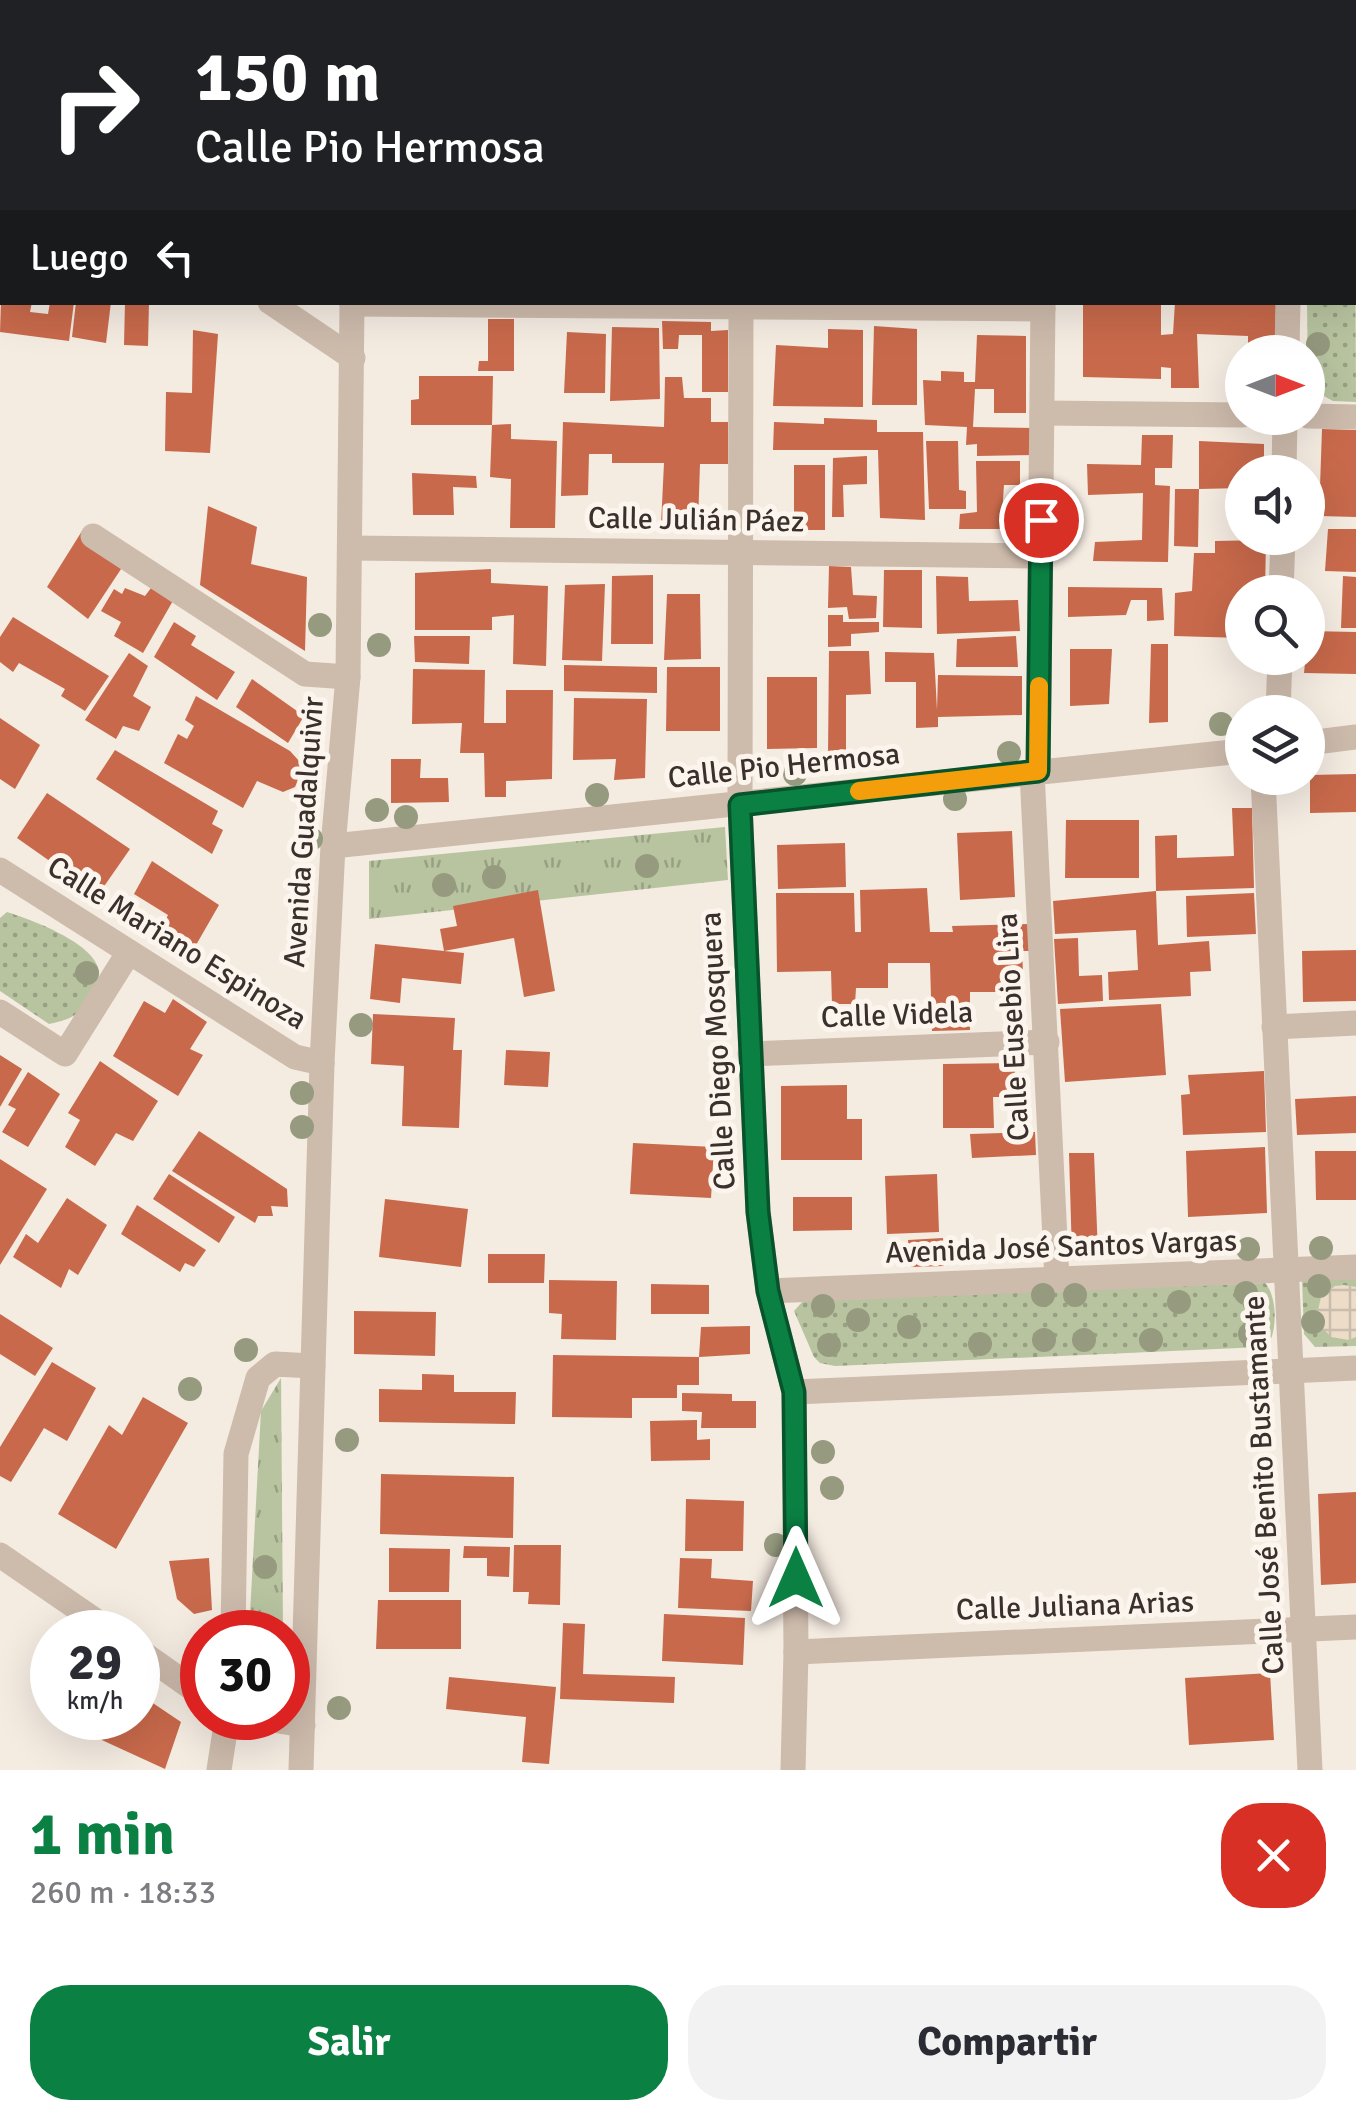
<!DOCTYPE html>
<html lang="es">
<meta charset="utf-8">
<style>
body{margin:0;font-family:Signika,sans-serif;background:#f2f2f3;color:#2b2b33;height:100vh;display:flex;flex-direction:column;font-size:38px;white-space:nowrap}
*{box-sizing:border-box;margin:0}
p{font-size:32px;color:#7c7c81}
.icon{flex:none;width:55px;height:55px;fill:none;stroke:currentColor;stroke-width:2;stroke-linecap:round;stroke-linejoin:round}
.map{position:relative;height:1770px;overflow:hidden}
.sheet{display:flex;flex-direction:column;background:#fff;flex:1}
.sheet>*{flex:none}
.hud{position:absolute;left:0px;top:0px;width:1358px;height:305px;box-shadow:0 10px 40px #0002;background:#202124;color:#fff;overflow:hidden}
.needle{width:65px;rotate:90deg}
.controls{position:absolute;left:1225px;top:335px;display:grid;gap:20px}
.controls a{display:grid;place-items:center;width:100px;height:100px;border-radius:50%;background:#fff;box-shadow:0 10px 40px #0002;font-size:50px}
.speed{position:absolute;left:30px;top:1610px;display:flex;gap:20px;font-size:50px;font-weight:700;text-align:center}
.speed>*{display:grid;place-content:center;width:130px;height:130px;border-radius:50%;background:#fff;box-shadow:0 10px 40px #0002;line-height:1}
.speed small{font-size:25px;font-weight:400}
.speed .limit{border:15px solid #d22;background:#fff;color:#111}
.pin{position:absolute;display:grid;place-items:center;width:85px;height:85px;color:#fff;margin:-42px;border:5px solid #fff;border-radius:50%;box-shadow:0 2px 10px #0007}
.me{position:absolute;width:110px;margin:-55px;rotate:0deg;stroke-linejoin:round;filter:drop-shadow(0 0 8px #0008)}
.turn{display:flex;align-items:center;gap:35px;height:210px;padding:0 30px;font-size:45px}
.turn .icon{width:130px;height:130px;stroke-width:2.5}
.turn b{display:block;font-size:70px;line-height:85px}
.then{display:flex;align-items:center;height:95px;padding:0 30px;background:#0003;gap:20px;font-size:38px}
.round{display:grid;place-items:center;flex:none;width:105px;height:105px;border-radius:40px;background:#f2f2f3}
.summary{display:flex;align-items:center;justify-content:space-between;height:170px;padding:0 30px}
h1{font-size:60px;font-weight:700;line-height:75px;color:#0b8043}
.primary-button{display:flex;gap:20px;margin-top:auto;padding:20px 30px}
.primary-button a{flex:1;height:115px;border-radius:40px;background:#0b8043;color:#fff;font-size:40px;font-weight:700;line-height:115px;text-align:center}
.primary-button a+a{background:#f2f2f3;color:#2b2b33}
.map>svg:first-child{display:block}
</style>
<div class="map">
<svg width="1356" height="1770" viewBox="0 0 1356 1770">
<defs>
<pattern id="grass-tufts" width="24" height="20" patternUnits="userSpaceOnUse" patternTransform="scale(2.5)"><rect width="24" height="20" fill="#b8c4a0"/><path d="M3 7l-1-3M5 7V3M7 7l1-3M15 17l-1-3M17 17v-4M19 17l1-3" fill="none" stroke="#97a083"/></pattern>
<pattern id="park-dots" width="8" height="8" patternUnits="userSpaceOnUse" patternTransform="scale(2.5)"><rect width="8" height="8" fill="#b8c4a0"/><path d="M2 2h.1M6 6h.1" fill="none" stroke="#97a083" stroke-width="1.8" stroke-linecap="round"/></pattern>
<pattern id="plaza-grid" width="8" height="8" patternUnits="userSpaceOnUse" patternTransform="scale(2.5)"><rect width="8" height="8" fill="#ecdcc8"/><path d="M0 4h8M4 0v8" fill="none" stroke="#cbbdac"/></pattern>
</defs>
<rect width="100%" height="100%" fill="#f4ebe1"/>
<g fill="url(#grass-tufts)">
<polygon points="725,827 728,880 369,919 369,861"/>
<polygon points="281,1378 283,1632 249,1632 261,1411"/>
</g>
<g fill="url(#park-dots)">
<polygon points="928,0 1356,0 1356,162 1355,2 928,2"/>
<polygon points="1355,204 1356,402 1333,401 1311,389 1308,381 1307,303 1355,302"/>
<path d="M7,912c23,7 88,31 92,59 1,5 -4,17 -6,23 -9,20 -24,26 -44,30l-49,-33v-73z"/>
<polygon points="1356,1276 1356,1346 1315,1347 1304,1334 1302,1279"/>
<path d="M1265,1283c12,12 13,49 2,63l-6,1 -426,19 -15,-3 -6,-6 -20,-46 10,-11z"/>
</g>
<polygon fill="url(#plaza-grid)" points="1344,1285 1356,1287 1356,1337 1349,1340 1331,1337 1319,1324 1317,1315 1321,1297 1335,1286"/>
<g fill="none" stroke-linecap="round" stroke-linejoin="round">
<g stroke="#7fb0b2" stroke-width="10">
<polyline points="1310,0 1312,2"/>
<polyline points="1355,50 1356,52"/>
</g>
</g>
<g fill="#c8694b">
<polygon points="1,302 32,302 30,312 48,314 50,302 74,302 69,341 0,332"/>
<polygon points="76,302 111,302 106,343 72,337"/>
<polygon points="125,302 149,302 148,346 124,345"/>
<polygon points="1083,302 1161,302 1161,335 1173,334 1175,302 1276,302 1275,352 1248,352 1248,336 1197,334 1199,388 1171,388 1171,368 1161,367 1161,379 1083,377"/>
<polygon points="488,319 514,319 514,371 478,371 479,361 488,361"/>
<polygon points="662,321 711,322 711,331 728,330 728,392 702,392 702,335 679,335 678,349 663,349"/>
<polygon points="874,326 917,329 917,405 872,405"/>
<polygon points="612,327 659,328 660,399 610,401"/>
<polygon points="828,329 863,330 863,407 773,406 776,345 828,348"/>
<polygon points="193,330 218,334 210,453 165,451 166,392 192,393"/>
<polygon points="567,332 606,334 605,393 564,393"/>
<polygon points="977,335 1026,336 1026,413 994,413 994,389 975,389 973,427 1037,428 1037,455 977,456 977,444 966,445 967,427 925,425 923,380 941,381 941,371 964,372 964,382 975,382"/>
<polygon points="419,376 493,376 492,425 411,425 411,400 419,399"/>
<polygon points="665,377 682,377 684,398 711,398 711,422 728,422 728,464 700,464 698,524 661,525 664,463 612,463 612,454 589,454 588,495 561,496 563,422 664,427"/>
<polygon points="824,418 877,420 877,432 923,432 925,520 880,518 878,450 773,450 774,422 824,424"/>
<polygon points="511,424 511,439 557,441 555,528 510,528 511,479 490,477 492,425"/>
<polygon points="1322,429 1356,430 1356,517 1319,516"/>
<polygon points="1142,435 1173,435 1172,468 1155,468 1155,485 1170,486 1168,562 1093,561 1095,542 1142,540 1143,493 1088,495 1087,464 1141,465"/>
<polygon points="926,441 958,441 959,490 966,491 966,509 929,509"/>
<polygon points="1199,441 1264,444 1264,472 1242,472 1242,488 1199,489"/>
<polygon points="867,456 867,484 843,485 844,517 832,517 833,458"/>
<polygon points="976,461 1020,461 1020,485 1004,485 1001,529 959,529 960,514 977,512"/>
<rect x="794" y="465" width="31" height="65"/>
<polygon points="412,473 476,476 477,488 453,487 454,515 413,515"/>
<polygon points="1175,489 1199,489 1198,547 1174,546"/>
<polygon points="208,506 257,527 251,564 307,577 305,651 200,585"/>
<polygon points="1328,529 1356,529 1356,572 1325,571"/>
<polygon points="82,531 127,560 88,619 47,587"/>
<polygon points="1266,540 1265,592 1242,592 1242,638 1174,636 1175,593 1192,591 1194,553 1215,553 1215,541"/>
<polygon points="829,566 851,567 853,595 877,596 876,618 849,619 847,607 828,608"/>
<polygon points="491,569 491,583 548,586 546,666 513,664 514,615 492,617 492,630 415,630 415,573"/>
<polygon points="884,570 922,570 922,628 883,627"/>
<polygon points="653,575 653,644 611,644 612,576"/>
<polygon points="936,576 968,577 969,601 1018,600 1020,631 937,634"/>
<polygon points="1343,576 1356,577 1356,628 1341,628"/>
<polygon points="605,584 602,661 562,660 565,585"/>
<polygon points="1068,587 1162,588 1164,620 1147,621 1147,600 1131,600 1126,615 1068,617"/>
<polygon points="125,588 145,596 151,588 174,599 143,653 114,636 121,622 101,611 114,589 122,594"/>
<polygon points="667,594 700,594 701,659 664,660"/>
<polygon points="828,615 843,615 843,622 879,622 879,632 851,634 851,646 828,647"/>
<polygon points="13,617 109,676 85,711 61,696 65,689 19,663 13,672 0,662 0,637"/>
<polygon points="174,622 196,636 191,645 235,672 217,700 154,657"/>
<polygon points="1308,631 1356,632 1356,674 1304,673"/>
<polygon points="414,636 470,636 469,664 415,662"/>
<polygon points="1016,636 1018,667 956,667 957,639"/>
<polygon points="1151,644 1168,644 1168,722 1149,723"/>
<polygon points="1070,649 1112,649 1109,704 1070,706"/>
<polygon points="829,651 869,651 871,694 846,695 846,753 828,755"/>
<polygon points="885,652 934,653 937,710 938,675 1022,676 1022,715 938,717 938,727 916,728 916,682 885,682"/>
<polygon points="129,653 148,666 133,696 151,707 139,731 123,726 116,739 85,720"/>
<polygon points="564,665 657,667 657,693 564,691"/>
<polygon points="667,667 720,667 720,731 666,731"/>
<polygon points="413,669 485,670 484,723 506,723 506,690 553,690 552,779 506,781 506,797 485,797 484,753 460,753 462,723 412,724"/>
<polygon points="767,677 817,677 817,748 767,749"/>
<polygon points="252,679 304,716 288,743 236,707"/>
<polygon points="196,696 290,751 300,762 301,773 295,787 283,792 257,781 243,808 164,763 178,734 187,739 194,726 185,720"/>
<polygon points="574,698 647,699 645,778 614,780 616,759 573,760"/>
<polygon points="0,718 40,745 15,789 0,779"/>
<polygon points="115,750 218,811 212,824 223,830 212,854 96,779"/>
<polygon points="391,759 421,759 420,778 448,778 449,802 391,803"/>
<polygon points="1356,774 1356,812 1310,813 1310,775"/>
<polygon points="47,793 130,849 98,895 17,838"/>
<polygon points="1232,808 1252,808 1254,888 1156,891 1158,945 1209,941 1211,971 1190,972 1191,996 1109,1000 1108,972 1138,970 1136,930 1055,934 1053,901 1156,891 1155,836 1177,835 1177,858 1234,856"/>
<polygon points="1066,820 1139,820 1139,878 1065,878"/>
<polygon points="1012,831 1015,897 960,900 957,833"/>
<polygon points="845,843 846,887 778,889 777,845"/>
<polygon points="152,861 219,905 192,952 161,930 168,915 134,894"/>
<polygon points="927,888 930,932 953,932 952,926 1029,924 1029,951 1022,951 1023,973 1011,974 1011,992 970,992 970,1030 932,1031 930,963 888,963 888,988 856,988 855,1004 832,1004 831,971 777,972 776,893 854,893 855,932 861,932 860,890"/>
<polygon points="538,890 555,991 524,997 514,938 444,951 440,929 457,926 453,906"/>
<polygon points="1254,893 1256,934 1187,937 1186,896"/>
<polygon points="1078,938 1079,976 1102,975 1103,1001 1058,1004 1054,939"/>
<polygon points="375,944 464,953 461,984 402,978 400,1003 370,999"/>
<polygon points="1356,950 1356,1001 1303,1002 1302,951"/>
<polygon points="173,999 207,1022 190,1049 203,1055 178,1096 113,1056 144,1001 165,1013"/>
<polygon points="1161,1004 1166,1075 1065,1082 1060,1009"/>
<polygon points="373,1014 455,1018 453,1050 462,1050 459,1128 402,1126 404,1066 371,1064"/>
<polygon points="506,1050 550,1052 548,1087 504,1085"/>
<polygon points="0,1055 22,1069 0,1107"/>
<polygon points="100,1061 158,1101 133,1141 116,1133 95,1166 65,1147 80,1120 68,1113"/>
<polygon points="1015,1063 1015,1097 993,1097 994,1128 943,1128 943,1064"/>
<polygon points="1264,1071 1266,1132 1183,1135 1181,1095 1190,1094 1188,1075"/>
<polygon points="28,1072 60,1094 28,1147 2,1132 16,1109 8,1105"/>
<polygon points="847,1085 847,1119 862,1119 862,1160 781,1160 781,1086"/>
<polygon points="1356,1096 1356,1133 1297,1135 1295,1099"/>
<polygon points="199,1131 287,1189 288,1207 271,1206 273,1216 258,1216 255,1223 172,1171"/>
<polygon points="1035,1132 1036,1155 972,1158 970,1134"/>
<polygon points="633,1143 714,1147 711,1198 630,1194"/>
<polygon points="1265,1147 1267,1213 1188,1217 1186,1151"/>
<polygon points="1315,1151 1356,1151 1356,1200 1316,1200"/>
<polygon points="1069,1153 1094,1153 1098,1254 1072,1255"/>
<polygon points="0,1159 47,1189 0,1265"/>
<polygon points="169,1174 235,1217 219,1243 153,1199"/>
<polygon points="937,1174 939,1232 887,1234 885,1176"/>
<polygon points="793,1197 852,1197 852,1230 793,1231"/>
<polygon points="67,1198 107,1225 78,1275 69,1269 61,1288 13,1257 26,1234 38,1243"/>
<polygon points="385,1199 468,1209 461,1267 379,1257"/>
<polygon points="137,1205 206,1250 194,1267 185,1263 180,1272 121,1234"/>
<polygon points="943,1238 944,1266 909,1267 908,1240"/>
<polygon points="488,1254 545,1254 544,1283 488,1283"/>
<polygon points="549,1280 617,1281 616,1340 561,1339 562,1314 549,1313"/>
<polygon points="651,1284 709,1285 709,1314 651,1314"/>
<polygon points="354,1311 436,1312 435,1356 354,1354"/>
<polygon points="0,1314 53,1348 35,1376 0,1354"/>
<polygon points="750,1326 750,1354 699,1357 701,1327"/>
<polygon points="553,1355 699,1357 699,1385 677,1385 677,1398 632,1398 632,1418 552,1417"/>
<polygon points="52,1362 96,1388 67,1441 44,1428 11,1482 0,1476 0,1447"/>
<polygon points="422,1374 454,1375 454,1392 516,1392 515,1424 379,1422 379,1389 422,1390"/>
<polygon points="682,1393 732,1394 732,1401 756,1401 756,1428 701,1428 702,1412 682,1411"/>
<polygon points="143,1397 188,1423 116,1549 58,1514 109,1425 122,1435"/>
<polygon points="697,1420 697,1440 710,1439 710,1460 651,1461 650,1421"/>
<polygon points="381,1474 514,1477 513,1538 380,1534"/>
<polygon points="1356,1492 1356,1583 1321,1585 1318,1494"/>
<polygon points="686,1499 744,1501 743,1551 685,1551"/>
<polygon points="514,1545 561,1545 560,1605 528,1604 529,1592 513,1592"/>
<polygon points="464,1546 510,1547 509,1577 487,1576 487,1558 463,1558"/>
<polygon points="389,1548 450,1549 449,1592 389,1592"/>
<polygon points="209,1558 212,1610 194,1614 177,1599 169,1561"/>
<polygon points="680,1558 712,1559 711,1578 753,1581 751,1611 678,1608"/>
<polygon points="378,1600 461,1600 461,1649 376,1649"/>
<polygon points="664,1614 745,1618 743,1665 662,1661"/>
<polygon points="563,1623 585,1624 583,1674 675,1677 674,1703 560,1699"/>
<polygon points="1270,1673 1274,1740 1189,1745 1185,1678"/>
<polygon points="449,1677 556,1687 549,1764 522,1762 526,1717 446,1709"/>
<polygon points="138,1693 181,1722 165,1769 80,1730 86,1718 138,1718"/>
</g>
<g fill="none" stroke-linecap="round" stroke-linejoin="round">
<g stroke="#cdbbac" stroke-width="25">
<polyline points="632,0 632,2"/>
<polyline points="348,2 348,0"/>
<polyline points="908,2 908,0"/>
<polyline points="0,122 2,123"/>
<polyline points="1355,184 1356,185"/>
<polyline points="270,302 353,358"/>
<polyline points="741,302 740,805 758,1212 768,1291 794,1392 796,1652 793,1770"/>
<polyline points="352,304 1043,309"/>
<polyline points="1287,352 1288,302"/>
<polyline points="1042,413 1242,415"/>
<polyline points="1308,416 1356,417"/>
<polyline points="1284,472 1285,418"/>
<polyline points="93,536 305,674 348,677"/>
<polyline points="350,548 1040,556"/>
<polyline points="1281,592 1283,538"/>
<polyline points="1278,712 1280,658"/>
<polyline points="1308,743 1356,737"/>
<polyline points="1038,771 1043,302"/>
<polyline points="1032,772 1057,1280"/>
<polyline points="1263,778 1310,1770"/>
<polyline points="333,846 1242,751"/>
<polyline points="0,870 295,1057 322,1063"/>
<polyline points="0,1012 65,1054 129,952"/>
<polyline points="1274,1027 1356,1023"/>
<polyline points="750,1054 1047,1042"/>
<polyline points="768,1291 1356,1267"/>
<polyline points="794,1392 1356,1368"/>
<polyline points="0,1555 112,1632"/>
<polyline points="233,1632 236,1454 258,1378 275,1364 313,1366"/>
<polyline points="138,1650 202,1695"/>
<polyline points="796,1652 1356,1627"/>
<polyline points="261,1718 303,1725"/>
<polyline points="219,1770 227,1718"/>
<polyline points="301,1770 322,1063 333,846 348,677 352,302"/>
</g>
</g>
<g fill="#969b7f">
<circle cx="1318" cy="344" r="12"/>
<circle cx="320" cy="625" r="12"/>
<circle cx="379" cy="645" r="12"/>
<circle cx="1221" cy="724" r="12"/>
<circle cx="1009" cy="753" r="12"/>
<circle cx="795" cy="774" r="12"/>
<circle cx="597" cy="795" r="12"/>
<circle cx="955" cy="799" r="12"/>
<circle cx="377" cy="810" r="12"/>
<circle cx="406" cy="817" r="12"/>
<circle cx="311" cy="839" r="12"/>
<circle cx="647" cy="866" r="12"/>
<circle cx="494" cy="877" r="12"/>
<circle cx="444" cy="885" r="12"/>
<circle cx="87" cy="973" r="12"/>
<circle cx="361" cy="1025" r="12"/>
<circle cx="302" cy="1093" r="12"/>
<circle cx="302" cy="1127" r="12"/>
<circle cx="1321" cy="1248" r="12"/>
<circle cx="1248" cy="1249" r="12"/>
<circle cx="1319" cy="1286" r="12"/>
<circle cx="1246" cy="1293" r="12"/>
<circle cx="1043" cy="1295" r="12"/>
<circle cx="1075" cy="1295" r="12"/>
<circle cx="1179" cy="1302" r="12"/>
<circle cx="823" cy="1306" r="12"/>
<circle cx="858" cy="1320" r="12"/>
<circle cx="1313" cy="1322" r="12"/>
<circle cx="909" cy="1327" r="12"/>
<circle cx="1250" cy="1334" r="12"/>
<circle cx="1044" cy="1340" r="12"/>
<circle cx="1084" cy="1340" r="12"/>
<circle cx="1151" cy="1340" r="12"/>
<circle cx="980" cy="1344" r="12"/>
<circle cx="829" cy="1345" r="12"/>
<circle cx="246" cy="1350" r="12"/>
<circle cx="190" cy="1389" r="12"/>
<circle cx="347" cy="1440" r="12"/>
<circle cx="823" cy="1452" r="12"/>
<circle cx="832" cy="1488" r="12"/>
<circle cx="776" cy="1545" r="12"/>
<circle cx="265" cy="1567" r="12"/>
<circle cx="339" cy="1708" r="12"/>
</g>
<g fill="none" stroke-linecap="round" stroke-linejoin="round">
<g stroke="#07532c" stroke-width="25">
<polyline id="route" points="796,1578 794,1392 768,1291 758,1212 740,805 1038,771 1041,520"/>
</g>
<use href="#route" stroke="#0b8043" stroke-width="18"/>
<polyline stroke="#f59e0b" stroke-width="18" points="859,791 1038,771 1039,686"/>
</g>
<g text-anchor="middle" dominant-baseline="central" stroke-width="10" stroke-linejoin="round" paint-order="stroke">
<g font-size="30" fill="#3b302b" stroke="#fbf5ee">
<text transform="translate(696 520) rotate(1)">Calle Julián Páez</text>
<text transform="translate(784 766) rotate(-6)">Calle Pio Hermosa</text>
<text transform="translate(304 832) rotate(-86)">Avenida Guadalquivir</text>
<text transform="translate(177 943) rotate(32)">Calle Mariano Espinoza</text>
<text transform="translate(897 1015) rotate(-2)">Calle Videla</text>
<text transform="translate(1013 1027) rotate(-93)">Calle Eusebio Lira</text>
<text transform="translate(718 1051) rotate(-93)">Calle Diego Mosquera</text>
<text transform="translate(1061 1247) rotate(-2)">Avenida José Santos Vargas</text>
<text transform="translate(1264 1485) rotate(-93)">Calle José Benito Bustamante</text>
<text transform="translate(1075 1606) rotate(-2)">Calle Juliana Arias</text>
</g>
</g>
</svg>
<div class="controls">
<a><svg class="needle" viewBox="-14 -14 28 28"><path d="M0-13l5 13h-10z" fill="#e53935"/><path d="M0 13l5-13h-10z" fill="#7c7c81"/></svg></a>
<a><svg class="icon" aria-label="sound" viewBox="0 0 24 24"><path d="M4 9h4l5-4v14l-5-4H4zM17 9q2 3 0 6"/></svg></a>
<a><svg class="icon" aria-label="search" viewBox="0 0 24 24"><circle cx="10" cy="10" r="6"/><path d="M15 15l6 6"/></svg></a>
<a><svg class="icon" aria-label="layers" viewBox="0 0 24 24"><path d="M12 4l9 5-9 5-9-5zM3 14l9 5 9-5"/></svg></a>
</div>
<div class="speed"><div>29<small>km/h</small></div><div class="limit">30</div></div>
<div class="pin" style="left:1041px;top:520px;background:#d93025"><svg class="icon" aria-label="arrive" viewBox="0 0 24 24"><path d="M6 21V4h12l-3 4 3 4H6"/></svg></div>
<svg class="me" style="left:796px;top:1578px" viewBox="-20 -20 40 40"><path d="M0-17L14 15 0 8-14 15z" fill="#0b8043" stroke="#fff" stroke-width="4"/></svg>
<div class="hud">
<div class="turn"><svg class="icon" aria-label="right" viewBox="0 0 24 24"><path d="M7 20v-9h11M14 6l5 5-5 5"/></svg><div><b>150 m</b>Calle Pio Hermosa</div></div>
<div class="then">Luego<svg class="icon" aria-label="left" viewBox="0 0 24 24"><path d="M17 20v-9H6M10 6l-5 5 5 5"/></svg></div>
</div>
</div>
<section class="sheet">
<div class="summary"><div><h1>1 min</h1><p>260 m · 18:33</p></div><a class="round" style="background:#d93025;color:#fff"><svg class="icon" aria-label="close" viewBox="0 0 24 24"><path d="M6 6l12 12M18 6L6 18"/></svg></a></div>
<div class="primary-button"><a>Salir</a><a>Compartir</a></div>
</section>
